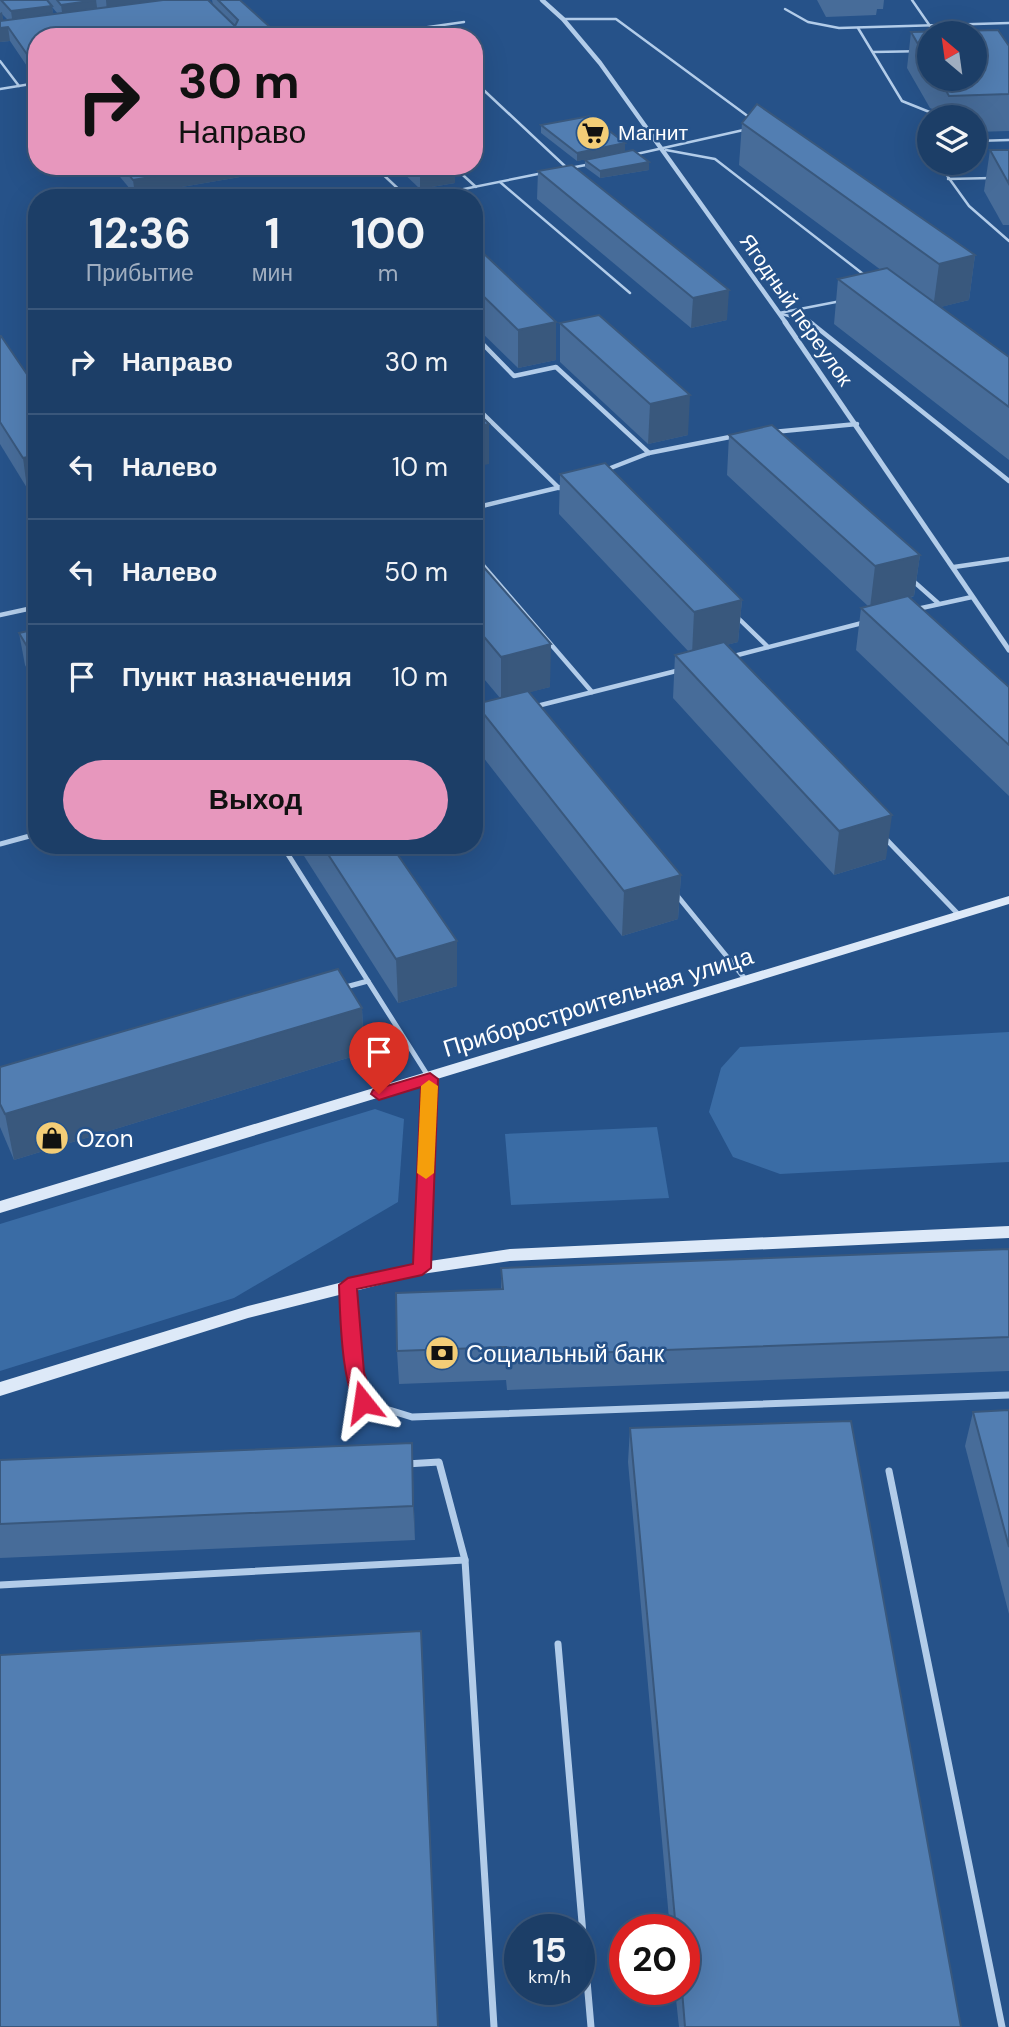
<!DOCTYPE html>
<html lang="ru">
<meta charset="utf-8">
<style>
body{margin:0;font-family:"DM Sans",sans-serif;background:#294970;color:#f1f3f6;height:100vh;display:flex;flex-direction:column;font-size:26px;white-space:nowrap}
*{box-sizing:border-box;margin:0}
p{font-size:23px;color:#a0aec0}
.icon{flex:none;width:38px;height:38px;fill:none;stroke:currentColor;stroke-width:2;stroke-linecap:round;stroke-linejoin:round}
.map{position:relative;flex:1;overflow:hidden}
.drawer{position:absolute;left:28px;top:189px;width:455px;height:665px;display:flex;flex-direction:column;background:#1c3e67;border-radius:28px;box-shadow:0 7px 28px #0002,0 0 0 2px #3a577b}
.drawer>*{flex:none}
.top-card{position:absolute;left:28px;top:28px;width:455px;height:147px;border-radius:28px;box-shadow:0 7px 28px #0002,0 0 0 2px #3a577b;background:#e797bd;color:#111;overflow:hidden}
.needle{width:46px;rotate:331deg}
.buttons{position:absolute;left:917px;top:21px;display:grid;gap:14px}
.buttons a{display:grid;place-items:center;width:70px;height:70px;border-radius:50%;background:#1c3e67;box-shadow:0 7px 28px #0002,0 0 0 2px #3a577b;font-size:35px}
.speed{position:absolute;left:504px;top:1914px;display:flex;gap:14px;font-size:35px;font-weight:700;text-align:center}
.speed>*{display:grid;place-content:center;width:91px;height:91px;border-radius:50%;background:#1c3e67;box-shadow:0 7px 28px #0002,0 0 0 2px #3a577b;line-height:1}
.speed small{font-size:18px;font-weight:400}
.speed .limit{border:10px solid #d22;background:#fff;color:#111}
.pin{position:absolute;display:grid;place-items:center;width:60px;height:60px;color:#fff;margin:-72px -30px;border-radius:50% 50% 50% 0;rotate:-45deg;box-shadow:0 0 7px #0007}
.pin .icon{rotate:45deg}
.me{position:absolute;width:77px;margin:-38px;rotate:345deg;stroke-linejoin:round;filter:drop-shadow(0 0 5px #0008)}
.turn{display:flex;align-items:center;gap:24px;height:147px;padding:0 35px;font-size:32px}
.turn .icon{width:91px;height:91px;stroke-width:2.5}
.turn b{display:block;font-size:49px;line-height:60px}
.eta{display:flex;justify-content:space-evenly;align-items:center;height:119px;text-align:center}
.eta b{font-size:42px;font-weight:700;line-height:49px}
.action{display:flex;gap:14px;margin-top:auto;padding:14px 35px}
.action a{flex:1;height:80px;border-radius:42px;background:#e797bd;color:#111;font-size:28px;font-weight:700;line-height:80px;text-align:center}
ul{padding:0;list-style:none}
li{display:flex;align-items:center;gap:21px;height:105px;padding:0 35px;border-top:2px solid #3a577b}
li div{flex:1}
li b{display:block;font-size:26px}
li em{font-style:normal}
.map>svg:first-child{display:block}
</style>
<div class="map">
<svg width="1009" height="2027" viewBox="0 0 1009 2027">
<rect width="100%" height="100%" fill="#265289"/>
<g fill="#3a6ca5">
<polygon points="1009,1032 1009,1162 780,1174 733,1157 709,1112 721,1068 740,1047"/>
<polygon points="375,1109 404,1119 398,1202 234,1298 0,1371 0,1224"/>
<polygon points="657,1127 669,1198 511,1205 505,1134"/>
</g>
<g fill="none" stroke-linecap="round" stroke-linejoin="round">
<g stroke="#b2cce9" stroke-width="2.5">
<polyline points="912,0 930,26"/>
<polyline points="785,9 808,22 839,28 1009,23"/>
<polyline points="563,19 616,19 753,120"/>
<polyline points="418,28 427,37"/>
<polyline points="858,28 902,101 942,117"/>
<polyline points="358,37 464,22"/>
<polyline points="873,52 929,51"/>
<polyline points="0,61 19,86"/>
<polyline points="474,81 567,168"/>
<polyline points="0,89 37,83"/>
<polyline points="975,141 1009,140"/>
<polyline points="929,142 926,142 929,148"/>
<polyline points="666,150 715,159 867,277"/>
<polyline points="632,155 748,129"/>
<polyline points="938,163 969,206 1009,241"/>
<polyline points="374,166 408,198"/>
<polyline points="453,166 476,187"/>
<polyline points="570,168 591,164"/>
<polyline points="948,179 992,178"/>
<polyline points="500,182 630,293"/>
<polyline points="419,198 543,173"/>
<polyline points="779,313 841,301"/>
<polyline points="782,314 813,323"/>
</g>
<g stroke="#b2cce9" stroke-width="4.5">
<polyline points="810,322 1009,481"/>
<polyline points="474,335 514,376 556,367 649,453"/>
<polyline points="474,405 559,488"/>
<polyline points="773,432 857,424"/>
<polyline points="603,471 649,453 735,436"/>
<polyline points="474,508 565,486"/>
<polyline points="474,555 592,692"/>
<polyline points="954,567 1009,559"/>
<polyline points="911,579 938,603"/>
<polyline points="917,609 972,597"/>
<polyline points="0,615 37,607"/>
<polyline points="737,617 768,647"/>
<polyline points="730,657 866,622"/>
<polyline points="533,707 680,670"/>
</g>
<g stroke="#b2cce9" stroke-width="5">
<polyline points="884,837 959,915"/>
<polyline points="0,844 37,834"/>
<polyline points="282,845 428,1076"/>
<polyline points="675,893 746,980"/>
<polyline points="342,988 368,981"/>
<polyline points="348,1288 349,1301"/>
</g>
<g stroke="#b2cce9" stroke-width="7">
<polyline points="349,1299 355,1372 363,1402 412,1417 1009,1395"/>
<polyline points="406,1464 439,1462 465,1560 494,2027"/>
<polyline points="889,1471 1002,2027"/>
<polyline points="0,1585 465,1560"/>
<polyline points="558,1644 591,2027"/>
</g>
<polyline stroke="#b2cce9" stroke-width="4.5" points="542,0 563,19 600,63 786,323"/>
<polyline stroke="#b2cce9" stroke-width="5" points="785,322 1009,650"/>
<polygon fill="#dde9f8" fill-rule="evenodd" points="1009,896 1009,904 437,1079 430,1261 510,1249 1009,1226 1009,1238 510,1261 422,1274 248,1318 0,1396 0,1382 248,1306 414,1264 423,1084 0,1213 0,1201"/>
</g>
<g fill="#476c99" fill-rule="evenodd">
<path d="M0,0h210h-2l5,5 -1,-5h28l31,28 1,9h-235v37l-4,1 -23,-34 -10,1zM52,7l6,7h-5zM2,14l6,6 -5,1z"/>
<polygon points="817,0 884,0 883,9 877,9 876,15 826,17"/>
<path d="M998,30l11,16v85l-34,1v-15h-39l1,-6 -7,-3 -23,-40 4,-36zM929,33h46v46h-46z"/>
<polygon points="742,123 975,255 969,300 940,307 1009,357 1009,460 834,324 838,279 881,270 739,165"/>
<polygon points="541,125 625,151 577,161 541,133"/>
<polygon points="990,150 1009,150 1009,225 1003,225 984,191"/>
<polygon points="585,160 649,162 649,170 600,178 585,167"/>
<polygon points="111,166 257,166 257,174 135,195"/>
<polygon points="396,166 455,166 455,183 420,189"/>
<polygon points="538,171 727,320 691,328 537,199"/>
<polygon points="474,252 556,322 556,360 518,368 474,325"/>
<polygon points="560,323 688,435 648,444 560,362"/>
<polygon points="0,336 37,389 37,486 27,488 0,444"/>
<polygon points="729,435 920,555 914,596 910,598 1009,687 1009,796 856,650 861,608 868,606 727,475"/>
<polygon points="560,474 742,600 738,642 726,645 886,859 834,875 673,698 675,655 689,652 559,514"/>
<polygon points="474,556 550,687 529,692 681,875 678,919 622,936 476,748 476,704 500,698 474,667"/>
<polygon points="37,629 37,686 25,665 19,633"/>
<polygon points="297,845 391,845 457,986 398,1003"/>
<polygon points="362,1008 364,1053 14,1160 0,1127 0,1067"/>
<polygon points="1009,1249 1009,1371 507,1390 506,1380 399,1384 397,1351 501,1289 501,1268"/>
<polygon points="1009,1410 1009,1614 965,1446 973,1412"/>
<polygon points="630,1428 961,2027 679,2027 675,1990 684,1990 684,1930 670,1930 628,1462"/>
<polygon points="0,1460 413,1477 415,1540 0,1558"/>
</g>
<g fill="#39587d">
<polygon points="96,0 98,15 63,19 61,5"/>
<polygon points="106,0 210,0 107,13"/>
<polygon points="52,6 54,20 13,26 11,11"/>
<polygon points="2,12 4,27 8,27 10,41 0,42 0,13"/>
<polygon points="271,28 272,37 205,37"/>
<polygon points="37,59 37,74 33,75 31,60"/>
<polygon points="625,143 625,151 577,161 577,153"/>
<polygon points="649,162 649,170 600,178 600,171"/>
<polygon points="214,166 257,166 257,174 135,195 133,180"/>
<polygon points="420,166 455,166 455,183 420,189"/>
<polygon points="975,255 969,300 933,309 939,264"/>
<polygon points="729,290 727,320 691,328 693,298"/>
<polygon points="556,322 556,360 518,368 518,330"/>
<polygon points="690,395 688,435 648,444 650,404"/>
<polygon points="489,424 489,464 474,467 474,427"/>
<polygon points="37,455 37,486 27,488 23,458"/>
<polygon points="920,555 914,596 870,608 875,566"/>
<polygon points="742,600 738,642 692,654 694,612"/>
<polygon points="551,644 550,687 501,700 501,657"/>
<polygon points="892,815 886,859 834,875 839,831"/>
<polygon points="681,875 678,919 622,936 624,891"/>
<polygon points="457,941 457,986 398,1003 396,959"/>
<polygon points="362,1008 364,1053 14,1160 5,1114"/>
<polygon points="412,1443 413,1477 415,1540 413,1506"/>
</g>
<g fill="#527eb2" stroke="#39587d" stroke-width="2">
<polygon points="1,0 47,0 52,6 11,11"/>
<polygon points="57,0 96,0 61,5"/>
<polygon points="163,0 208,0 235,26 238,20 218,0 240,0 271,28 205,37 37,37 37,59 31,60 8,27 0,28 0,21"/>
<polygon points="998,30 1009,46 1009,94 949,96 941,82 948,84 950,79 975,79 975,33 929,33 929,63 911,32"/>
<polygon points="757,104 975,255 939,264 742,123"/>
<polygon points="590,116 625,143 577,153 541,125"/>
<polygon points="633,150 649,162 600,171 585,160"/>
<polygon points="990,150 1009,150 1009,184"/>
<polygon points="572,165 729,290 693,298 538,171"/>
<polygon points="122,166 214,166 133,180"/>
<polygon points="385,192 392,198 351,198"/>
<polygon points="481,251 556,322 518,330 474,287 474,252"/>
<polygon points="887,268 1009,357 1009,407 838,279"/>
<polygon points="599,315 690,395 650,404 560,323"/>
<polygon points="0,336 1,336 37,389 37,455 23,458 0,422"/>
<polygon points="474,409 489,424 474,427"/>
<polygon points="772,425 920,555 875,566 729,435"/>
<polygon points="605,463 742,600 694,612 560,474"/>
<polygon points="474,556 551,644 501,657 474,625"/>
<polygon points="908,596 1009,687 1009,745 861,608"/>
<polygon points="37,629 37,663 19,633"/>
<polygon points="724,642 892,815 839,831 675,655"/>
<polygon points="528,691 681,875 624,891 476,704"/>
<polygon points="322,845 391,845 457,941 396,959"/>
<polygon points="338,969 362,1008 5,1114 0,1104 0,1067"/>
<polygon points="1009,1249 1009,1337 507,1356 506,1347 397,1351 396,1293 503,1289 501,1268"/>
<polygon points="1009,1410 1009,1547 973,1412"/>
<polygon points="851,1421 961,2027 685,2027 682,1990 684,1990 684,1930 676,1930 630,1428"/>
<polygon points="412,1443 413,1506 0,1524 0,1460"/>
<polygon points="421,1631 438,2027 0,2027 0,1655"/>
</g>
<path fill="#e11d48" stroke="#92132f" stroke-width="2" d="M430,1073l8,6 -7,189 -9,7 -65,14 7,83 9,30 -10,8c-22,-8 -23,-102 -24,-125l9,-7 65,-14 8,-177 -42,13 -8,-6 2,-4z"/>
<polygon fill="#f59e0b" points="429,1080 438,1086 434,1173 426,1179 417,1173 421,1086"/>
<defs>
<g id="supermarket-disc" transform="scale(1.75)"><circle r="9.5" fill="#f3cd77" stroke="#265289"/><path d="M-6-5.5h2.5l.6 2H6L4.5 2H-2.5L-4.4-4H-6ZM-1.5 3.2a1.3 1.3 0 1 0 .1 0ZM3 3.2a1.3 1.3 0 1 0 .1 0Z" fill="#111"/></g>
<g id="shop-disc" transform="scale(1.75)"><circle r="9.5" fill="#f3cd77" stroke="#265289"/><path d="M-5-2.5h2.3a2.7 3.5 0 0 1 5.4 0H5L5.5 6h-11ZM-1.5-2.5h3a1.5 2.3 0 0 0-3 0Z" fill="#111"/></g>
<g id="bank-disc" transform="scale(1.75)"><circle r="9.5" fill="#f3cd77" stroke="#265289"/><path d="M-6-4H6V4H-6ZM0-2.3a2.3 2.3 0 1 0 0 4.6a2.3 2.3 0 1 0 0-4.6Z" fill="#111"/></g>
</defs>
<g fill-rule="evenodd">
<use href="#supermarket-disc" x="593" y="133"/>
<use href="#shop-disc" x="52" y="1138"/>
<use href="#bank-disc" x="442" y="1353"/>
</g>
<g text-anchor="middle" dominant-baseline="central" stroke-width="5" stroke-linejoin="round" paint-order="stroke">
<g font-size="21" fill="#fff" stroke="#265289" text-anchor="start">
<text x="618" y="133">Магнит</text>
</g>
<g font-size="21" fill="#fff" stroke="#265289">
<text transform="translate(796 310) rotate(55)">Ягодный переулок</text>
</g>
<g font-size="24" fill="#fff" stroke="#265289">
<text transform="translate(598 1002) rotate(-17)">Приборостроительная улица</text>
</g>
<g font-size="24" fill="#fff" stroke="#265289" text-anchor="start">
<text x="76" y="1138">Ozon</text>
<text x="466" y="1353">Социальный банк</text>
</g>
</g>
</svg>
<div class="buttons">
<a><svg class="needle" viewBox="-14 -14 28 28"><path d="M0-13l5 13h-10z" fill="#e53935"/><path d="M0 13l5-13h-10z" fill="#a0aec0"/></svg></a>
<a><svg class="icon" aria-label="layers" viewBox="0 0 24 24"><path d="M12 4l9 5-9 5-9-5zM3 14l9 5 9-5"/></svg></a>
</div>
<div class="speed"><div>15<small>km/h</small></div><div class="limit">20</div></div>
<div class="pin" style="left:379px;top:1094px;background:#d93025"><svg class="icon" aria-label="arrive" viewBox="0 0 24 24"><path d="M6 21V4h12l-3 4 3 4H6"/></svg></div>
<svg class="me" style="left:363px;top:1402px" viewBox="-20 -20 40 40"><path d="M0-17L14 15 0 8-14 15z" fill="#e11d48" stroke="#fff" stroke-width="4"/></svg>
<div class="top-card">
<div class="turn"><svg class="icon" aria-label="right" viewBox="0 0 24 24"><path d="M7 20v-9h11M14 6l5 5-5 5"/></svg><div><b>30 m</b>Направо</div></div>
</div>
<section class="drawer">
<div class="eta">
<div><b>12:36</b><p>Прибытие</p></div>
<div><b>1</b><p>мин</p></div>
<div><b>100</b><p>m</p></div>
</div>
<ul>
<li><svg class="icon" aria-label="right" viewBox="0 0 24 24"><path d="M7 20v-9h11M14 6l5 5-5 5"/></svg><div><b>Направо</b></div><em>30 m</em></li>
<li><svg class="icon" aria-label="left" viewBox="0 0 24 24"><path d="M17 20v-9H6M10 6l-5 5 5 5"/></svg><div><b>Налево</b></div><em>10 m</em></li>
<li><svg class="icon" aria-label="left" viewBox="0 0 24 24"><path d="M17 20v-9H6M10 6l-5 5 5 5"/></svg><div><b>Налево</b></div><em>50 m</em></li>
<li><svg class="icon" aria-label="arrive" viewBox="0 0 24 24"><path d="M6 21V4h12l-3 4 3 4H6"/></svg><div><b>Пункт назначения</b></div><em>10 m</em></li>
</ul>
<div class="action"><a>Выход</a></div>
</section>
</div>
